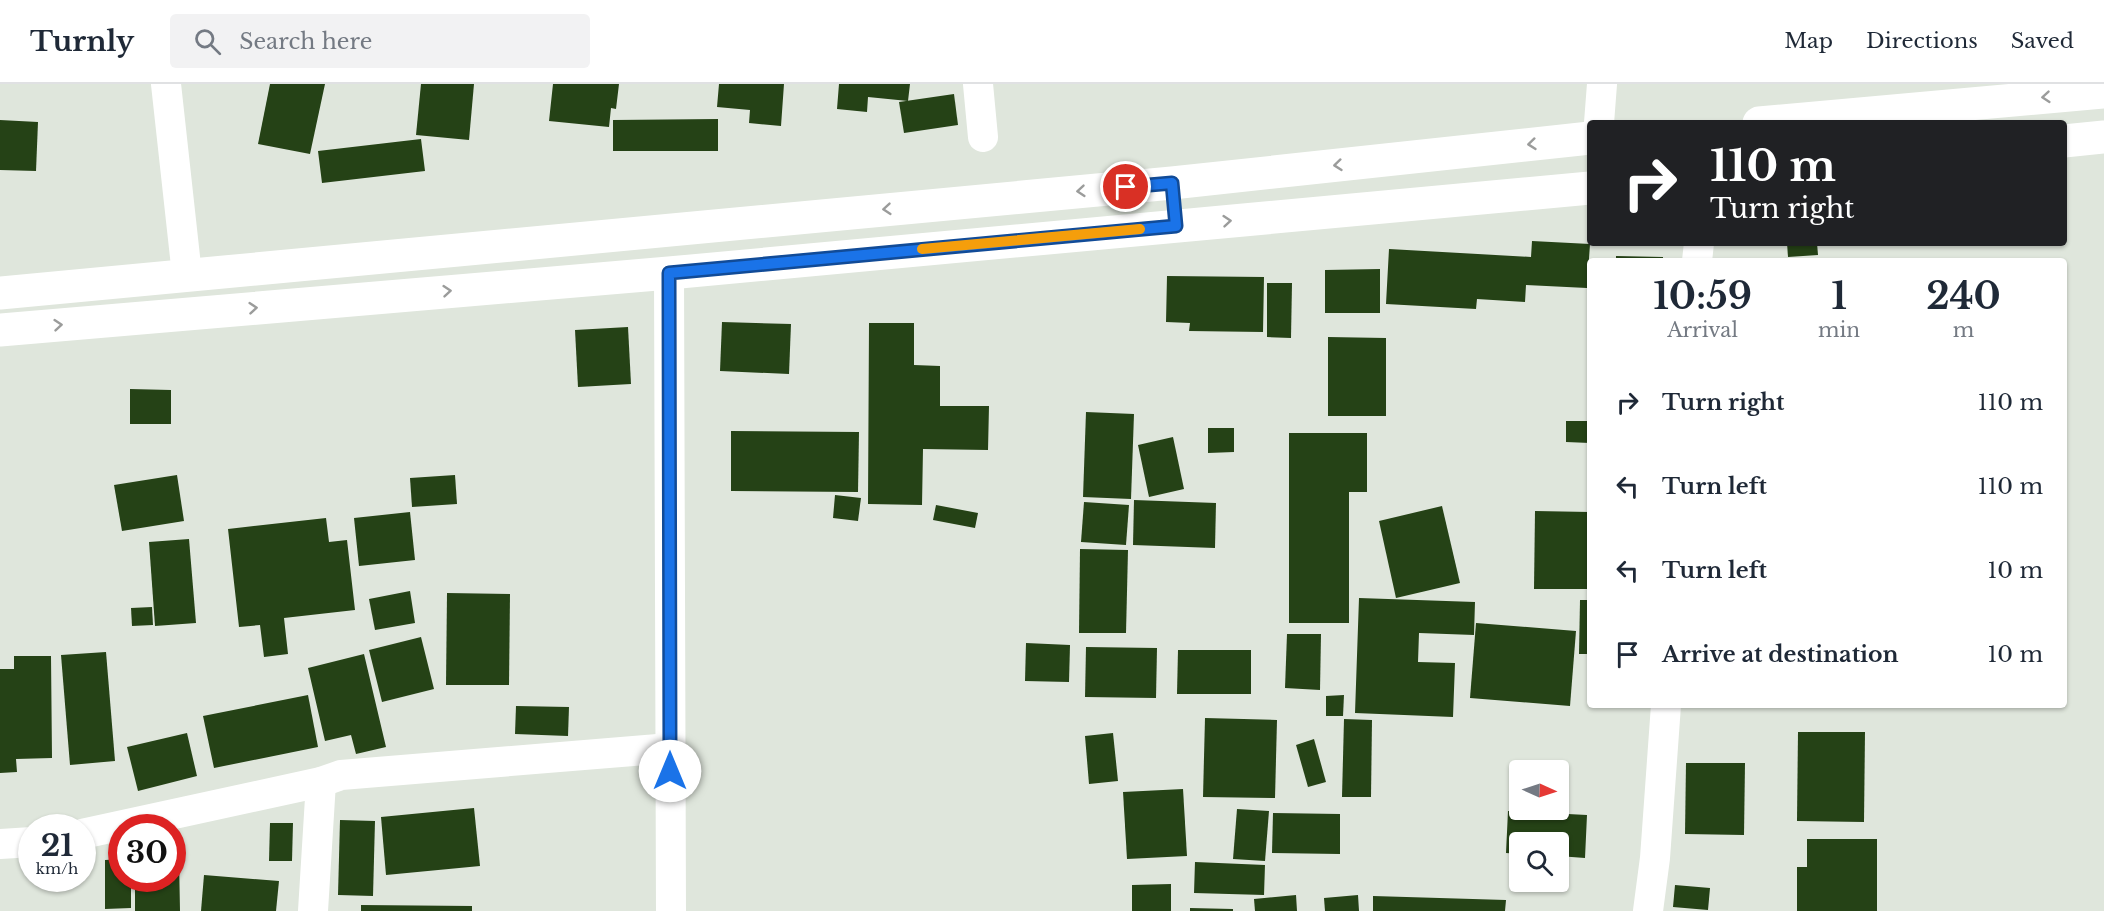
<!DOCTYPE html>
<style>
body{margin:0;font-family:"Libre Baskerville",serif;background:#f2f2f3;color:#1f2937;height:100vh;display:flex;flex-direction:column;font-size:22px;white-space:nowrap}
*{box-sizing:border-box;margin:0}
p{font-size:20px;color:#747a83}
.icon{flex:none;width:33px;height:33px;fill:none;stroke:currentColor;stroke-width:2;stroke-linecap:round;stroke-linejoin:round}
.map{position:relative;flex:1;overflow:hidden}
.drawer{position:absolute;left:1587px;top:174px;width:480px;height:450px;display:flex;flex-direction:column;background:#fff;border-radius:6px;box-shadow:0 2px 4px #0004}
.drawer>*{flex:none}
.guide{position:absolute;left:1587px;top:36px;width:480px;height:126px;border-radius:6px;box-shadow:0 2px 4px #0004;background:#202124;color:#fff;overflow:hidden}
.needle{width:39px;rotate:93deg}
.tools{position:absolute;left:1509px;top:676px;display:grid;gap:12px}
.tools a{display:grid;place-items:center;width:60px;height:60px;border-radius:6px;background:#fff;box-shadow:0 2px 4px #0004;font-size:30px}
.speed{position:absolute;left:18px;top:730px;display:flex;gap:12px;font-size:30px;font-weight:700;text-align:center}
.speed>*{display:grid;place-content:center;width:78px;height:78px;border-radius:50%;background:#fff;box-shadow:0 2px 4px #0004;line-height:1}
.speed small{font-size:15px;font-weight:400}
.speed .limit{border:9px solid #d22;background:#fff;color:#111}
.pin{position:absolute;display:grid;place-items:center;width:51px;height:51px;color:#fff;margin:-26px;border:3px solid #fff;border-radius:50%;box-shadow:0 2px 6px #0007}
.me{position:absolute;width:66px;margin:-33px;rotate:0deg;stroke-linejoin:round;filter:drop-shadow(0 0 4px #0008)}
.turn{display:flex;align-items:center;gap:21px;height:126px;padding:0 24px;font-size:27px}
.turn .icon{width:78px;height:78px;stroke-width:2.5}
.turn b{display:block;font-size:42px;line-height:51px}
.eta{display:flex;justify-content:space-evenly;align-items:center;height:102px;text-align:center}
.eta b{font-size:36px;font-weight:800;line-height:42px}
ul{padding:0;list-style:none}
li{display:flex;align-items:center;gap:18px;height:84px;padding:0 24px}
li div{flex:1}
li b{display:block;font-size:22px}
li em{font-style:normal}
header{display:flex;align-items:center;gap:36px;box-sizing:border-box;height:84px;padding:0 30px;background:#fff;border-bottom:2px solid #e0e1e3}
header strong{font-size:28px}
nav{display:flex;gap:33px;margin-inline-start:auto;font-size:21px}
.search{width:420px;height:54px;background:#f2f2f3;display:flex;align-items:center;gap:15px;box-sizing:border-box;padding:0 21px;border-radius:6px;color:#747a83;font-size:22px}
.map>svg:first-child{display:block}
</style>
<header>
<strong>Turnly</strong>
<div class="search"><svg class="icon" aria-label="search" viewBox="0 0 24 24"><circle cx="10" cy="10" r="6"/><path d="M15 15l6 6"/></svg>Search here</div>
<nav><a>Map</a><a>Directions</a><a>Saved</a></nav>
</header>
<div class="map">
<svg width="2104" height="827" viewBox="0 0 2104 827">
<rect width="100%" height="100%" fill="#dfe6dc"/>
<g fill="#254216">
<polygon points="270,0 325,0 310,70 258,60"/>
<polygon points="421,0 474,0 469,56 416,51"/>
<polygon points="553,0 619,0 616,25 611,24 609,43 549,37"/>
<polygon points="719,0 784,0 781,42 749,39 750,26 717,23"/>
<polygon points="839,0 910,0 908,17 868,13 867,28 837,25"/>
<polygon points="954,10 958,41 904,49 899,18"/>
<polygon points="718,35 718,67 613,67 613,36"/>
<polygon points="0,36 38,38 36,87 0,86"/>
<polygon points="421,55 425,87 322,99 318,67"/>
<polygon points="1532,157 1590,160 1587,204 1526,201 1525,218 1477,215 1476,225 1386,220 1389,165 1531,173"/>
<polygon points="1787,159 1817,159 1818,171 1788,173"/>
<polygon points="1616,172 1663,173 1663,177 1616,177"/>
<polygon points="1380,185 1380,229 1325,229 1325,186"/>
<polygon points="1167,192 1264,193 1263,248 1189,247 1190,239 1166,238"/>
<polygon points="1267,199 1292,199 1291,254 1267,253"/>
<polygon points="722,238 791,240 789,290 720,287"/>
<polygon points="869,239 914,239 914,281 940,282 940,322 989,322 988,366 923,365 922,421 868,420"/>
<polygon points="628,243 631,300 578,303 575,246"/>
<polygon points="1328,253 1386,254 1386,332 1328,332"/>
<polygon points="130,305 171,306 171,340 130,340"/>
<polygon points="1086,328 1134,330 1131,415 1083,413"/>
<polygon points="1566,337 1590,337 1590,359 1566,358"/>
<polygon points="1208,344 1234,344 1234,368 1208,369"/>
<polygon points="731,347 859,348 858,408 731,407"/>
<polygon points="1289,349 1367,349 1367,408 1349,408 1349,539 1289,539"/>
<polygon points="1173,353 1184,405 1149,413 1138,361"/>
<polygon points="177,391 184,437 122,447 114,401"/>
<polygon points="455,391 457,420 412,423 410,394"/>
<polygon points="835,411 861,414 858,437 833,434"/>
<polygon points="1134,416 1216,419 1215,464 1133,461"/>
<polygon points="1084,418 1129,421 1126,461 1081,458"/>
<polygon points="936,421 978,429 975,444 933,436"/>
<polygon points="1442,422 1460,499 1396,514 1379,437"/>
<polygon points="1535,427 1590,428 1590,505 1534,505"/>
<polygon points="410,428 415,476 359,482 354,434"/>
<polygon points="326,434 329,458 347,456 355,526 284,534 288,570 264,573 260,541 239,543 228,445"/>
<polygon points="189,455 196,539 155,542 149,458"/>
<polygon points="1080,465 1128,466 1126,549 1079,549"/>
<polygon points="410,507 415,539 375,546 369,515"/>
<polygon points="447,509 510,510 509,601 446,601"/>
<polygon points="1359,514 1475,518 1474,551 1419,549 1418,578 1455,579 1453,633 1355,629"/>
<polygon points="1580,516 1590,516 1590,570 1579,570"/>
<polygon points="152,523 153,541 132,542 131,524"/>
<polygon points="1476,539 1576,547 1570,622 1470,614"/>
<polygon points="1287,550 1321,550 1320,606 1285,604"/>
<polygon points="421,553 434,605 382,618 369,566"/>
<polygon points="1026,559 1070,561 1069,598 1025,597"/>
<polygon points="1086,563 1157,564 1156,614 1085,613"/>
<polygon points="1178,566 1251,566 1251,610 1177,610"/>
<polygon points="106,568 115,677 70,681 61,571"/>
<polygon points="364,570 386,663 356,670 351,651 325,657 308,584"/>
<polygon points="14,572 51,572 52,674 16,675 17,688 0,689 0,585 14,585"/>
<polygon points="308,611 318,663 214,684 203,632"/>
<polygon points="1344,611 1343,632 1326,632 1326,612"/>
<polygon points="516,622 569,623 568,652 515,650"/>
<polygon points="1205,634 1277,636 1275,714 1203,713"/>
<polygon points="1344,635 1372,636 1371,713 1342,713"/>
<polygon points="1798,648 1865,648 1864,738 1797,737"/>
<polygon points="187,649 197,692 138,707 127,663"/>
<polygon points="1113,649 1118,697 1089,700 1085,652"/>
<polygon points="1314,655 1326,698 1308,703 1296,661"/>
<polygon points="1686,679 1745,679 1744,751 1685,750"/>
<polygon points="1183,705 1187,772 1127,775 1123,708"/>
<polygon points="474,724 480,782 386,791 381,733"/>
<polygon points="1237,725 1269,727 1265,777 1233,775"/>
<polygon points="1508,727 1587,731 1585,774 1558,772 1558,759 1520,759 1520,770 1506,769"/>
<polygon points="1273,729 1340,730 1340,770 1272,769"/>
<polygon points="340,736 375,737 373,812 338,811"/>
<polygon points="270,739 293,739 292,777 269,777"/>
<polygon points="1807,755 1877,755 1877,827 1797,827 1797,783 1807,783"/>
<polygon points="172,773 179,773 180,827 135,827 135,795 172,795"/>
<polygon points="122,775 122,795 131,795 131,824 105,825 105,776"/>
<polygon points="1195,778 1265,781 1264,811 1194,809"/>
<polygon points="204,791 279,797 276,827 201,827"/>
<polygon points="1171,800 1171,827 1132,827 1132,801"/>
<polygon points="1675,801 1710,804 1708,826 1673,823"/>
<polygon points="1296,811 1297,827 1255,827 1254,815"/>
<polygon points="1358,811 1359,827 1325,827 1324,814"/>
<polygon points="1373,812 1506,816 1505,827 1373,827"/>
<polygon points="361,821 472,822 472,827 361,827"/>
<polygon points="1190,824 1233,825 1233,827 1190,827"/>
</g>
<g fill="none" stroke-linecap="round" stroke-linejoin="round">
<g stroke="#fff" stroke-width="30">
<polyline points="166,0 187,191"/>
<polyline points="978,0 983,53"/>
<polyline points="1599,39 1602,0"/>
<polyline points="1697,177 1699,159"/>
<polyline points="669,189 671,827"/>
<polyline points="82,750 321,698 341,691 670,664"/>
<polyline points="0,760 32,758"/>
<polyline points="313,827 321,698"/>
<polyline points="1648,827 1655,774 1666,621"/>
</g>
<g stroke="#fff" stroke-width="33">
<polyline points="1759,39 2104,8"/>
<polyline points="2064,57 2104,53"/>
<polyline points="0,209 1172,99 1590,54"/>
<polyline points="0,246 669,189 1590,104"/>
</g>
</g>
<defs><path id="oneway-chevron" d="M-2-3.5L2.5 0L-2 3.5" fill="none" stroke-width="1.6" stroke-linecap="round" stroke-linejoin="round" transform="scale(1.5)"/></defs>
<g stroke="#9b9c9b">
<use href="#oneway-chevron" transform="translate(2046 13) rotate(175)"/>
<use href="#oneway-chevron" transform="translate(1532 60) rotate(174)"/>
<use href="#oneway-chevron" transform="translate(1338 81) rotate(174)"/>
<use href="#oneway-chevron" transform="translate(1081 107) rotate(175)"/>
<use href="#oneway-chevron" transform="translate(887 125) rotate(175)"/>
<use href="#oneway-chevron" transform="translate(1227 137) rotate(-5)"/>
<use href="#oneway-chevron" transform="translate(447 207) rotate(-5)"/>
<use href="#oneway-chevron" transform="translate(253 224) rotate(-5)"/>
<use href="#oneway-chevron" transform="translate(58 241) rotate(-5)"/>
</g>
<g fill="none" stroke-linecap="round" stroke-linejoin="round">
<g stroke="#114b97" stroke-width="15">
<polyline id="route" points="670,687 669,189 1176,142 1172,99 1126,103"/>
</g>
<use href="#route" stroke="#1a73e8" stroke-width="10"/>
<polyline stroke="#f59e0b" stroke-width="10" points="922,165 1140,145"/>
</g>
</svg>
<div class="tools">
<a><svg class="needle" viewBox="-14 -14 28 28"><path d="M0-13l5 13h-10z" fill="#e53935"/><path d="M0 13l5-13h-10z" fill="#747a83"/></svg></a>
<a><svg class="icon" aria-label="search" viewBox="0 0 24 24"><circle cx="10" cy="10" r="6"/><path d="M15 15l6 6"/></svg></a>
</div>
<div class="speed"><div>21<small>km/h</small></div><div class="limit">30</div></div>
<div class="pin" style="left:1126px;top:103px;background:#d93025"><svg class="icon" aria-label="arrive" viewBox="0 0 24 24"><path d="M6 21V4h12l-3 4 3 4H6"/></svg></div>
<svg class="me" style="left:670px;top:687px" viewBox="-20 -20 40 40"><circle r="19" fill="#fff"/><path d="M0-13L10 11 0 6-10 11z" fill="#1a73e8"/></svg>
<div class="guide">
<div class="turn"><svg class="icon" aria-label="right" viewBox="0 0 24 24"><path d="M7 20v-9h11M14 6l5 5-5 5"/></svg><div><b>110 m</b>Turn right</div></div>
</div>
<section class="drawer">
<div class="eta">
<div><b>10:59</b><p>Arrival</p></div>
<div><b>1</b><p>min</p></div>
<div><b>240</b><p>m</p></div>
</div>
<ul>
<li><svg class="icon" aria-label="right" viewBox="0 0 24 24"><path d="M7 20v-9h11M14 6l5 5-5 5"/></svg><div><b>Turn right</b></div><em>110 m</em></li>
<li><svg class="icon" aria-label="left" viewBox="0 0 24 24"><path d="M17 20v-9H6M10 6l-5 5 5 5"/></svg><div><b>Turn left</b></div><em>110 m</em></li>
<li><svg class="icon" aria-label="left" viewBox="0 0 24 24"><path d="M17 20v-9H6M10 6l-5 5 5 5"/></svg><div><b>Turn left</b></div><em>10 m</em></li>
<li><svg class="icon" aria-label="arrive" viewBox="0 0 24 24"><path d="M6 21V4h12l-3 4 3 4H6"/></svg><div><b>Arrive at destination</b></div><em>10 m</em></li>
</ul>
</section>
</div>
